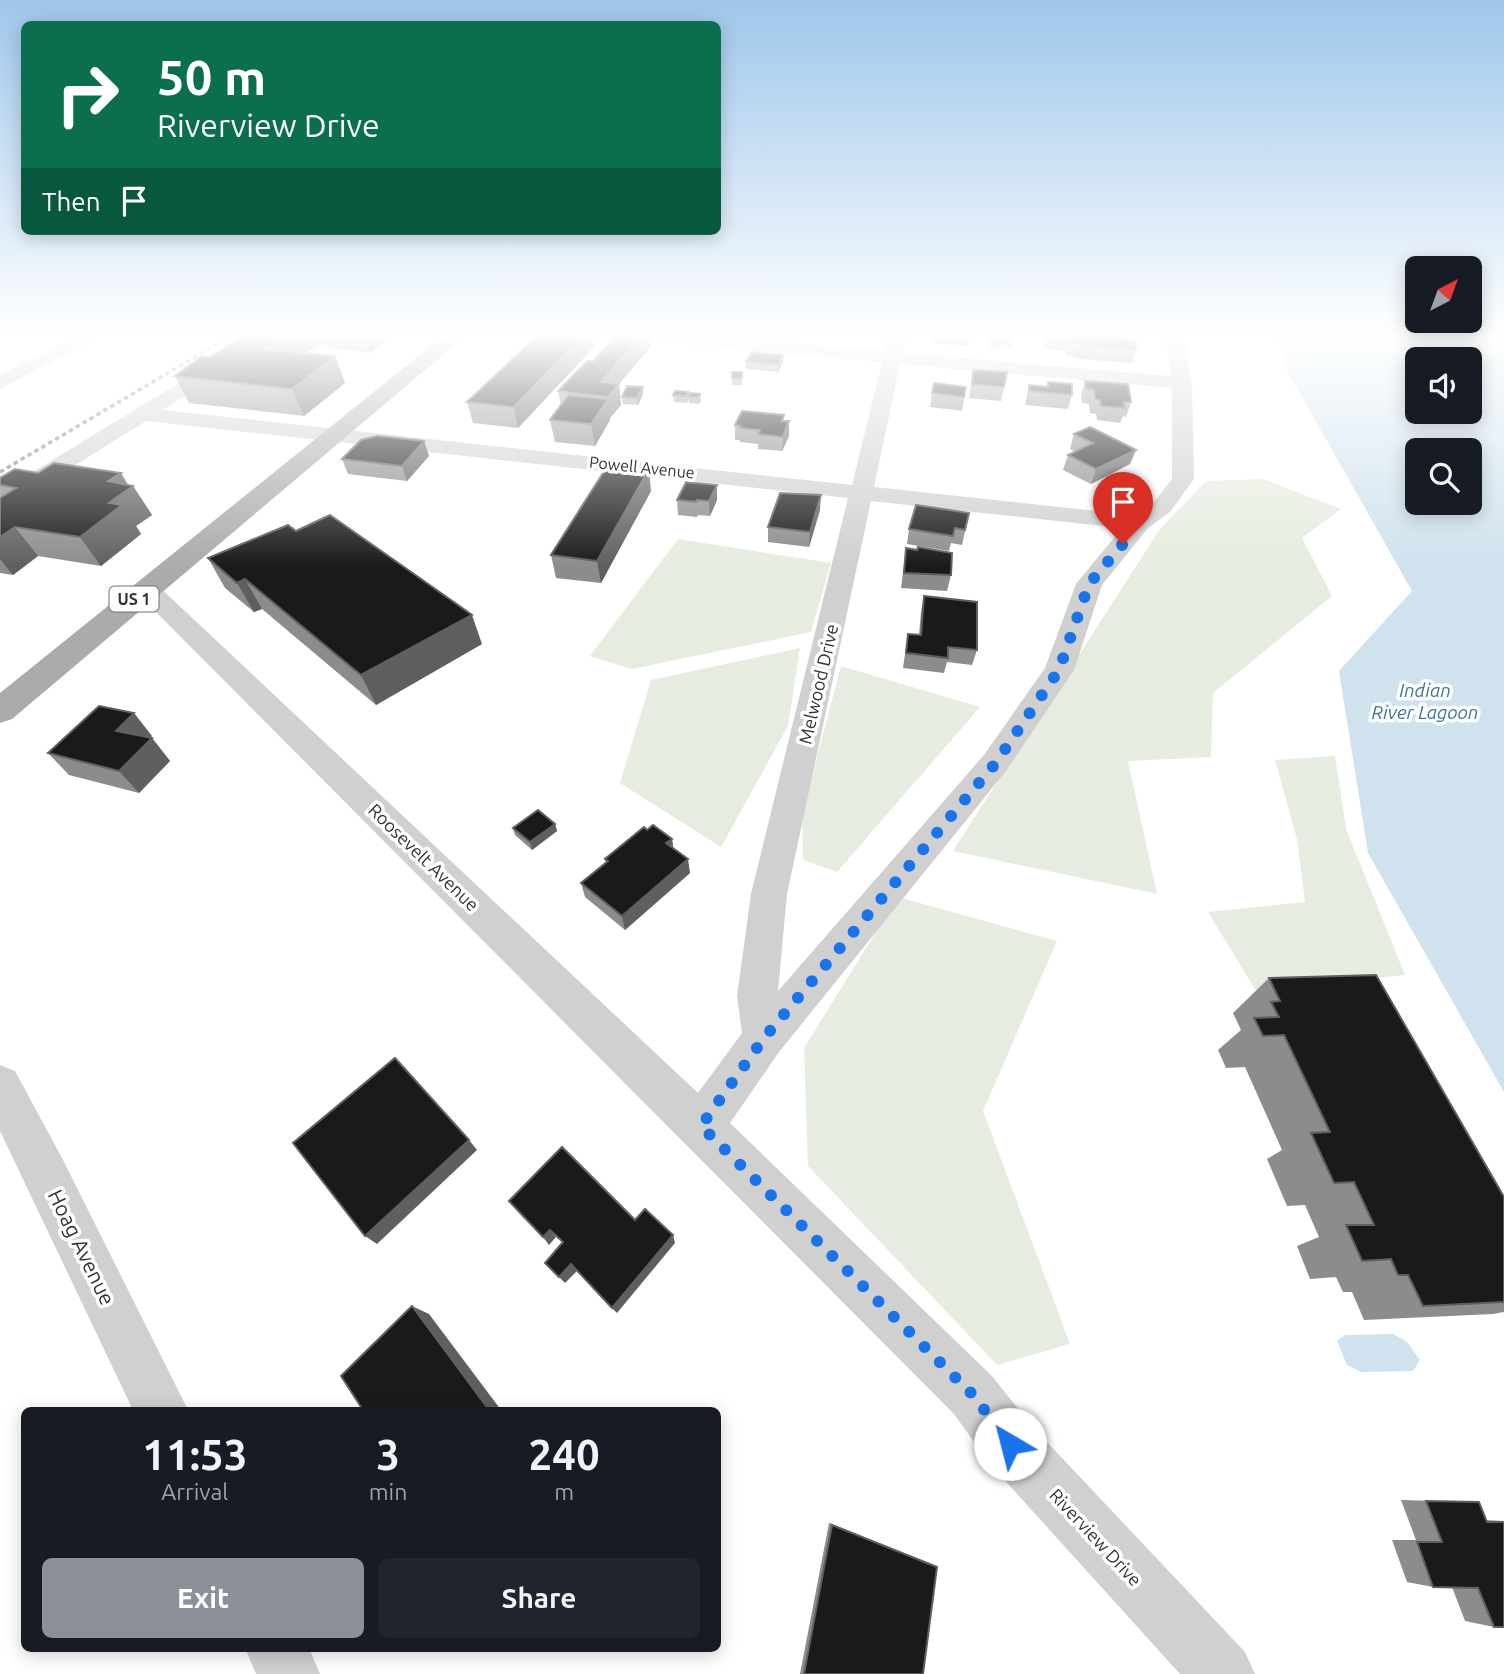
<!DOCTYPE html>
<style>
body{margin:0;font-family:Ubuntu,sans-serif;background:#20242c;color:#f1f3f6;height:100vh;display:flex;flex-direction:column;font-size:26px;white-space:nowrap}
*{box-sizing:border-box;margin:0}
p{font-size:23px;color:#9ea1a6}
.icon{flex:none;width:38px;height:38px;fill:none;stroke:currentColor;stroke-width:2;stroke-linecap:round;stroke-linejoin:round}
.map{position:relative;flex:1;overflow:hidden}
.side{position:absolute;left:21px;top:1407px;width:700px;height:245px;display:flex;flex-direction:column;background:#171b24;border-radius:10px;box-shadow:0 4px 18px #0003}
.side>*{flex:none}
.banner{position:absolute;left:21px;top:21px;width:700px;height:214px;border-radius:10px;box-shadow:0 4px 18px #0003;background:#0b6e4f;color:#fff;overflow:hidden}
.needle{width:46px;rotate:41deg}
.tools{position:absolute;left:1405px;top:256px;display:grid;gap:14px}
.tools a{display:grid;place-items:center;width:77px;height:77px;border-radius:10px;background:#171b24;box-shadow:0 4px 18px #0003;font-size:35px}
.pin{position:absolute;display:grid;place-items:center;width:60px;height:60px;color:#fff;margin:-72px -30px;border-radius:50% 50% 50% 0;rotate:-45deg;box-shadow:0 0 7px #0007}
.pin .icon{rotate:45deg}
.me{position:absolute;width:77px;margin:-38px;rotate:323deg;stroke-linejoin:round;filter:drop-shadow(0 0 5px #0008)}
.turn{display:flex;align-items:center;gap:24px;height:147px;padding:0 21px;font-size:32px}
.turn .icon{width:91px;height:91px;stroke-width:2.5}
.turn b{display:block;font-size:49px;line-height:60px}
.then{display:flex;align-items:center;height:66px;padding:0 21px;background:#0003;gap:14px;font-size:26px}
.eta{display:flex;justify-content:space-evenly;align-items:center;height:119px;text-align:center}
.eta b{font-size:42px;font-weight:700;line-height:49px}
.primary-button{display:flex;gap:14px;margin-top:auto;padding:14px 21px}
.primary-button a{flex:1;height:80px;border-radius:10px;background:#8c9099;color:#fff;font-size:28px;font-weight:700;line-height:80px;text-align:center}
.primary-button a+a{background:#20242c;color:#f1f3f6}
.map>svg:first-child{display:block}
</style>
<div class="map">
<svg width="1504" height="1674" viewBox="0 0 1504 1674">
<rect width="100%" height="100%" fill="#fff"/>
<g fill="#e6ecdf">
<polygon points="1263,479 1341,509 1302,538 1332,596 1213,693 1211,757 1128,761 1157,894 953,851 1160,529 1206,481"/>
<polygon points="678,539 831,563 811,632 632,669 590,656"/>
<polygon points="800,648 788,726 721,847 620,783 651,680"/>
<polygon points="841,666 980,707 837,872 803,860 802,814"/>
<polygon points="1335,756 1346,829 1405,975 1256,991 1208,912 1305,902 1297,839 1275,760"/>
<polygon points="898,897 1057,941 983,1111 1070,1344 997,1365 808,1166 804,1048"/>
</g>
<g fill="#cfe2ee" fill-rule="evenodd">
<path d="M1274,333h230v759l-136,-239 -29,-182 73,-80 -124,-219zM1418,359h52v52h-52zM1418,450h52v52h-52z"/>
<polygon points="1393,1334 1407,1342 1420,1360 1413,1371 1361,1372 1347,1365 1337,1341 1345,1335"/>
</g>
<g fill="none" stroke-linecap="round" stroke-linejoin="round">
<g fill="#d0d0d0" fill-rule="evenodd">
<polygon points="84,333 107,333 0,389 0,375"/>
<path d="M261,333h22l-120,77 689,75 30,-123 -264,-24 -9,-5h72l204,18 4,-18h18l-4,20 268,23 -6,-43h18l9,50 2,96 -24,33 -22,16 -46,57 -28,85 -68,101 -227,281 -49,71 262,253 38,48 215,228 10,22h-75l-190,-210 -36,-50 -821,-825 4,-6 9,-2 9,2 543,510 44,-60 -5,-37 14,-102 97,-396 -702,-77 -138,86 -8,2v-17zM900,364l272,24v91l-18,23 -20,13 -260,-28zM871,501l251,27 -46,56 -31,84 -61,87 -206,236 9,-97z"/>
<polygon points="0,1065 15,1071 62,1158 188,1410 133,1410 0,1131"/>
<polygon points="245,1648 309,1648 320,1674 256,1674"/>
</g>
<polygon fill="#ababab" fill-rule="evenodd" points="447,333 469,333 12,719 0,723 0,693"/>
<polyline stroke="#888" stroke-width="3.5" stroke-dasharray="4.5 3.5" stroke-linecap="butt" points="0,472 236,333"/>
</g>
<g fill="#8c8c8c">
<polygon points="247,333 395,333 370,353 316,346 305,353 335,356 345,383 304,416 189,403 175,376 210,357"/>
<polygon points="933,333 971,333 968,346 931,343"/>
<polygon points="988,333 1015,333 1012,347 990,348"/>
<polygon points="1045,333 1069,333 1137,350 1132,363 1081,359 1066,355 1066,351 1044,349 1043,341"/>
<polygon points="651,346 619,384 621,405 610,418 610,420 595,446 555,442 550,420 561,406 558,391 593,361"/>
<polygon points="594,347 518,428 473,423 467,402"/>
<polygon points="746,362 783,362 778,372 746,369"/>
<polygon points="973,370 1007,372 1001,401 969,398"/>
<rect x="732" y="372" width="10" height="13"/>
<polygon points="1085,381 1131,402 1126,417 1123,416 1120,423 1097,420 1096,414 1090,413 1089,404 1082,403 1081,395"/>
<polygon points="1048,382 1072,395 1068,409 1025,405 1029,385 1047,387"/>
<polygon points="966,387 962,411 930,407 932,393"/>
<polygon points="643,394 638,405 623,404 622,397"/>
<polygon points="700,394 701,401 699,404 689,403 689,399 687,403 674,402 673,395 689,396"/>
<polygon points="784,415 784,421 789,436 782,451 758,449 758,444 740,442 740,440 735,440 735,425"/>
<polygon points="1090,427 1130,464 1091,484 1063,470 1068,455 1076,452 1070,449 1074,434"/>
<polygon points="424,441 429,456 407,481 348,474 342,459"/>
<polygon points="38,473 133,486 152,515 136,526 141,534 101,566 38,556 13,575 0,573 0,498 2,497 0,495 0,478"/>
<polygon points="651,491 601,583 556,578 551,555"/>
<polygon points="677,500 717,500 710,516 698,515 697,517 678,515"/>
<polygon points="820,510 809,547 768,542 768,527"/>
<polygon points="969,513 962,545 951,543 949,551 907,544 909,529"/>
<polygon points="906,548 951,575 947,591 901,588"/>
<polygon points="208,558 482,644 376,705 262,609 254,612 225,588"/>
<polygon points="924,596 977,650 972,665 947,662 944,673 903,668 908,634 919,635 921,612"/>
<polygon points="152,736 150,738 152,738 170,761 139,793 69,775 48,753"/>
<polygon points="555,824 557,831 532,850 515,835 513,828"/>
<polygon points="647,830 672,839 673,847 690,873 625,930 585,897 581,883 606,863 605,859"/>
<polygon points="1269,978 1504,1197 1504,1312 1493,1314 1364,1320 1352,1292 1343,1292 1336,1277 1310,1279 1297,1246 1319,1237 1305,1205 1287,1206 1267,1159 1282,1150 1245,1067 1226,1068 1218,1050 1241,1030 1233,1013"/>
<polygon points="1401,1500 1479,1502 1486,1520 1504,1521 1504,1627 1494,1627 1465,1621 1452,1587 1433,1587 1407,1582 1392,1540 1416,1540"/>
<polygon points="829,1523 937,1567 923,1674 800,1674"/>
</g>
<g fill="#5f5f5f">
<polygon points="286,333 311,333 316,346 274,376 262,349"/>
<polygon points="363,333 395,333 370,353"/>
<polygon points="585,333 592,333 594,347 518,428 514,407"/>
<polygon points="643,333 650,333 651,346 619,384 621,405 610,418 608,397 601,382"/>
<polygon points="784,355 783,362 778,372 778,365"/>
<polygon points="335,356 345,383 304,416 292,389"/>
<polygon points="643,387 643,394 638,405 637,398"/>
<polygon points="608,399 610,420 595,446 591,424"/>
<polygon points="789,421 789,436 782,451 783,437"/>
<polygon points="424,441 429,456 407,481 402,466"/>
<polygon points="1136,450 1130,464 1091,484 1096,469"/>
<polygon points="649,469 651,491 601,583 597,561"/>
<polygon points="121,473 130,488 133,486 152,515 136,526 141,534 101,566 80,537 109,503 108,481"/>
<polygon points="717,485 717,500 710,516 709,501"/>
<polygon points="821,495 820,510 809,547 810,532"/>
<polygon points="15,527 38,556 13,575 0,559 0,537"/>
<polygon points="245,579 262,609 254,612 237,583"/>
<polygon points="472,615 482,644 376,705 361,675"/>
<polygon points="134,713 152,736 135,753 116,731"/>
<polygon points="152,738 170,761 139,793 119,771"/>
<polygon points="555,824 557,831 532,850 530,842"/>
<polygon points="672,839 674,853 666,843"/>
<polygon points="688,859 690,873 625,930 622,916"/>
<polygon points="469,1140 477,1150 377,1244 365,1236"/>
<polygon points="550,1230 556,1237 549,1245 543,1237"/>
<polygon points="673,1235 675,1243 617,1313 612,1308"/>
<polygon points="571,1264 577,1271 565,1283 559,1277"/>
<polygon points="412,1306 429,1314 501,1410 489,1410"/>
<polygon points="829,1523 930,1564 937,1567 832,1525"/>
</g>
<g fill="#1a1a1a" stroke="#5f5f5f" stroke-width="2">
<polygon points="247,333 286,333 262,349 335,356 292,389 175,376 202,356 210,357"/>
<polygon points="540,333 585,333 514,407 467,402"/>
<polygon points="619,333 643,333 601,382 619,384 608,397 558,391 587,361 593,361"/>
<rect x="992" y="333" width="23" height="1"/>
<polygon points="1047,333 1069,333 1135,339 1137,350 1085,346 1070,341 1070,337 1047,335"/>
<polygon points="752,352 784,355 778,365 746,362"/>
<polygon points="973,370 1007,372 1004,387 972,384"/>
<rect x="732" y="372" width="10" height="6"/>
<polygon points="1085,381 1128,384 1131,402 1124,402 1125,408 1101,406 1100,400 1095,399 1094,390 1086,389"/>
<polygon points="1048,382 1072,384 1072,395 1029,391 1029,385 1048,387"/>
<polygon points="934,383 966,387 964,397 932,393"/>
<polygon points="627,386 643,387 637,398 622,397"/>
<polygon points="675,391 688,392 686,396 673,395"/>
<polygon points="690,393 700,394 698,397 688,396"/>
<polygon points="568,395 608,399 591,424 550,420"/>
<polygon points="742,411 784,415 782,421 789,421 783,437 758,434 760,430 740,428 741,426 735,425"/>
<polygon points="1090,427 1136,450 1096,469 1068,455 1093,443 1074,434"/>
<polygon points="377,436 424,441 402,466 342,459 361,440"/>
<polygon points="54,463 121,473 108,481 133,486 109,503 122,505 80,537 15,527 0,537 0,498 16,488 0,485 0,478 15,469 38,473"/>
<polygon points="608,465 649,469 597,561 551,555"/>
<polygon points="686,482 717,485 709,501 697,500 696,502 677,500"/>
<polygon points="780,493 821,495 810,532 768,527"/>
<polygon points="916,505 969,513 965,530 955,528 953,536 909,529"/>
<polygon points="330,515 472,615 361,675 245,579 237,583 208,558 288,525 296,531"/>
<polygon points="918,547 952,553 951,575 904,573 906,548 917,550"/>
<polygon points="924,596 977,602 977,650 948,647 948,658 906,653 908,634 921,635"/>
<polygon points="99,706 134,713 116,731 152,738 119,771 48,753"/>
<polygon points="538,810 555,824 530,842 513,828"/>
<polygon points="653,825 672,839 666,843 688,859 622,916 581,883 608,861 605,859 644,827 647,830"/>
<polygon points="1376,975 1504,1197 1504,1302 1423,1306 1408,1275 1398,1275 1391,1259 1362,1261 1346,1225 1374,1225 1354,1182 1334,1183 1311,1133 1330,1132 1284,1035 1263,1036 1254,1018 1279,1017 1271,1002 1280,1001 1269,978"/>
<polygon points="395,1058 469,1140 365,1236 293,1143"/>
<polygon points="562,1147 635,1220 645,1209 673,1235 612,1308 571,1264 559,1277 545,1263 563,1242 550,1230 543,1237 509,1201"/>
<polygon points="412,1306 489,1410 363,1410 341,1376"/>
<polygon points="1426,1501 1479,1502 1487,1522 1504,1522 1504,1627 1494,1627 1478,1588 1433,1587 1417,1542 1442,1542"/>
<polygon points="832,1525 937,1567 923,1674 804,1674"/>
</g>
<linearGradient id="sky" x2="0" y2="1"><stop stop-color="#9ec6ea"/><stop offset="0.59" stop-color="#fff"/><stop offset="1" stop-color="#fff" stop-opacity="0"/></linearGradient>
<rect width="1504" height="567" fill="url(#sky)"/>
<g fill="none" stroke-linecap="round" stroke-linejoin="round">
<polyline stroke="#1a73e8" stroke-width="12" stroke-dasharray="0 21.6" points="1010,1444 973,1395 701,1126 764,1038 995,764 1059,670 1089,584 1123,544"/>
</g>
<g text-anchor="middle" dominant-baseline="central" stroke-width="7" stroke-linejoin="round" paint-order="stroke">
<g font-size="16" fill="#333" stroke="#fff">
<text transform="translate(642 467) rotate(6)">Powell Avenue</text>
</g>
<rect fill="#fff" stroke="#707070" stroke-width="2" x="109.5" y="586.5" width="49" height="25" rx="5"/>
<g font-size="16" font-weight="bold" fill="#333">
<text x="134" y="599">US 1</text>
</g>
<g font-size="18" fill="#333" stroke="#fff">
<text transform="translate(818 684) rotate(-77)">Melwood Drive</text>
<text transform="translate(424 857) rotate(44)">Roosevelt Avenue</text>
<text transform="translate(1096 1537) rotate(47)">Riverview Drive</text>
</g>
<g font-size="19" font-style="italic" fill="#3f7597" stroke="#fff">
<text x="1425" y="690">Indian<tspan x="1425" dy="22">River Lagoon</tspan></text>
</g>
<g font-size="21" fill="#333" stroke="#fff">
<text transform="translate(82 1247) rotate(64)">Hoag Avenue</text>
</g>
</g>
</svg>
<div class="tools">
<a><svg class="needle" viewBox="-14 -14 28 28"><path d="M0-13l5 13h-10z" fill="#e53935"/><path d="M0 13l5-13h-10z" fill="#9ea1a6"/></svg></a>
<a><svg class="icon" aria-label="sound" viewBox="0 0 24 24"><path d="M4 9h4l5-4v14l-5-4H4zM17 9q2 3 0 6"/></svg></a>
<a><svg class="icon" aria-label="search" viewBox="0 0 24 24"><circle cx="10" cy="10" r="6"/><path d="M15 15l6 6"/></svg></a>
</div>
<div class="pin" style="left:1123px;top:544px;background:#d93025"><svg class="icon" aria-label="arrive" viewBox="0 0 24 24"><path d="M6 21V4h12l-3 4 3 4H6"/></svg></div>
<svg class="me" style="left:1010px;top:1444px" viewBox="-20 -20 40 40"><circle r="19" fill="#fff"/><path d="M0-13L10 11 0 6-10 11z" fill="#1a73e8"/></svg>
<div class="banner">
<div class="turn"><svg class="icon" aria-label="right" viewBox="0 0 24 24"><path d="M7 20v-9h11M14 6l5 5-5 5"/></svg><div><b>50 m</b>Riverview Drive</div></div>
<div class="then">Then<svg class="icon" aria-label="arrive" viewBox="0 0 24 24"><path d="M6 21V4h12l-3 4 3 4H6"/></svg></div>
</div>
<section class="side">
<div class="eta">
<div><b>11:53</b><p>Arrival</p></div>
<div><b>3</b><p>min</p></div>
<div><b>240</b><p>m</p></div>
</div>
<div class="primary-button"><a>Exit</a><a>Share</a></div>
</section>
</div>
